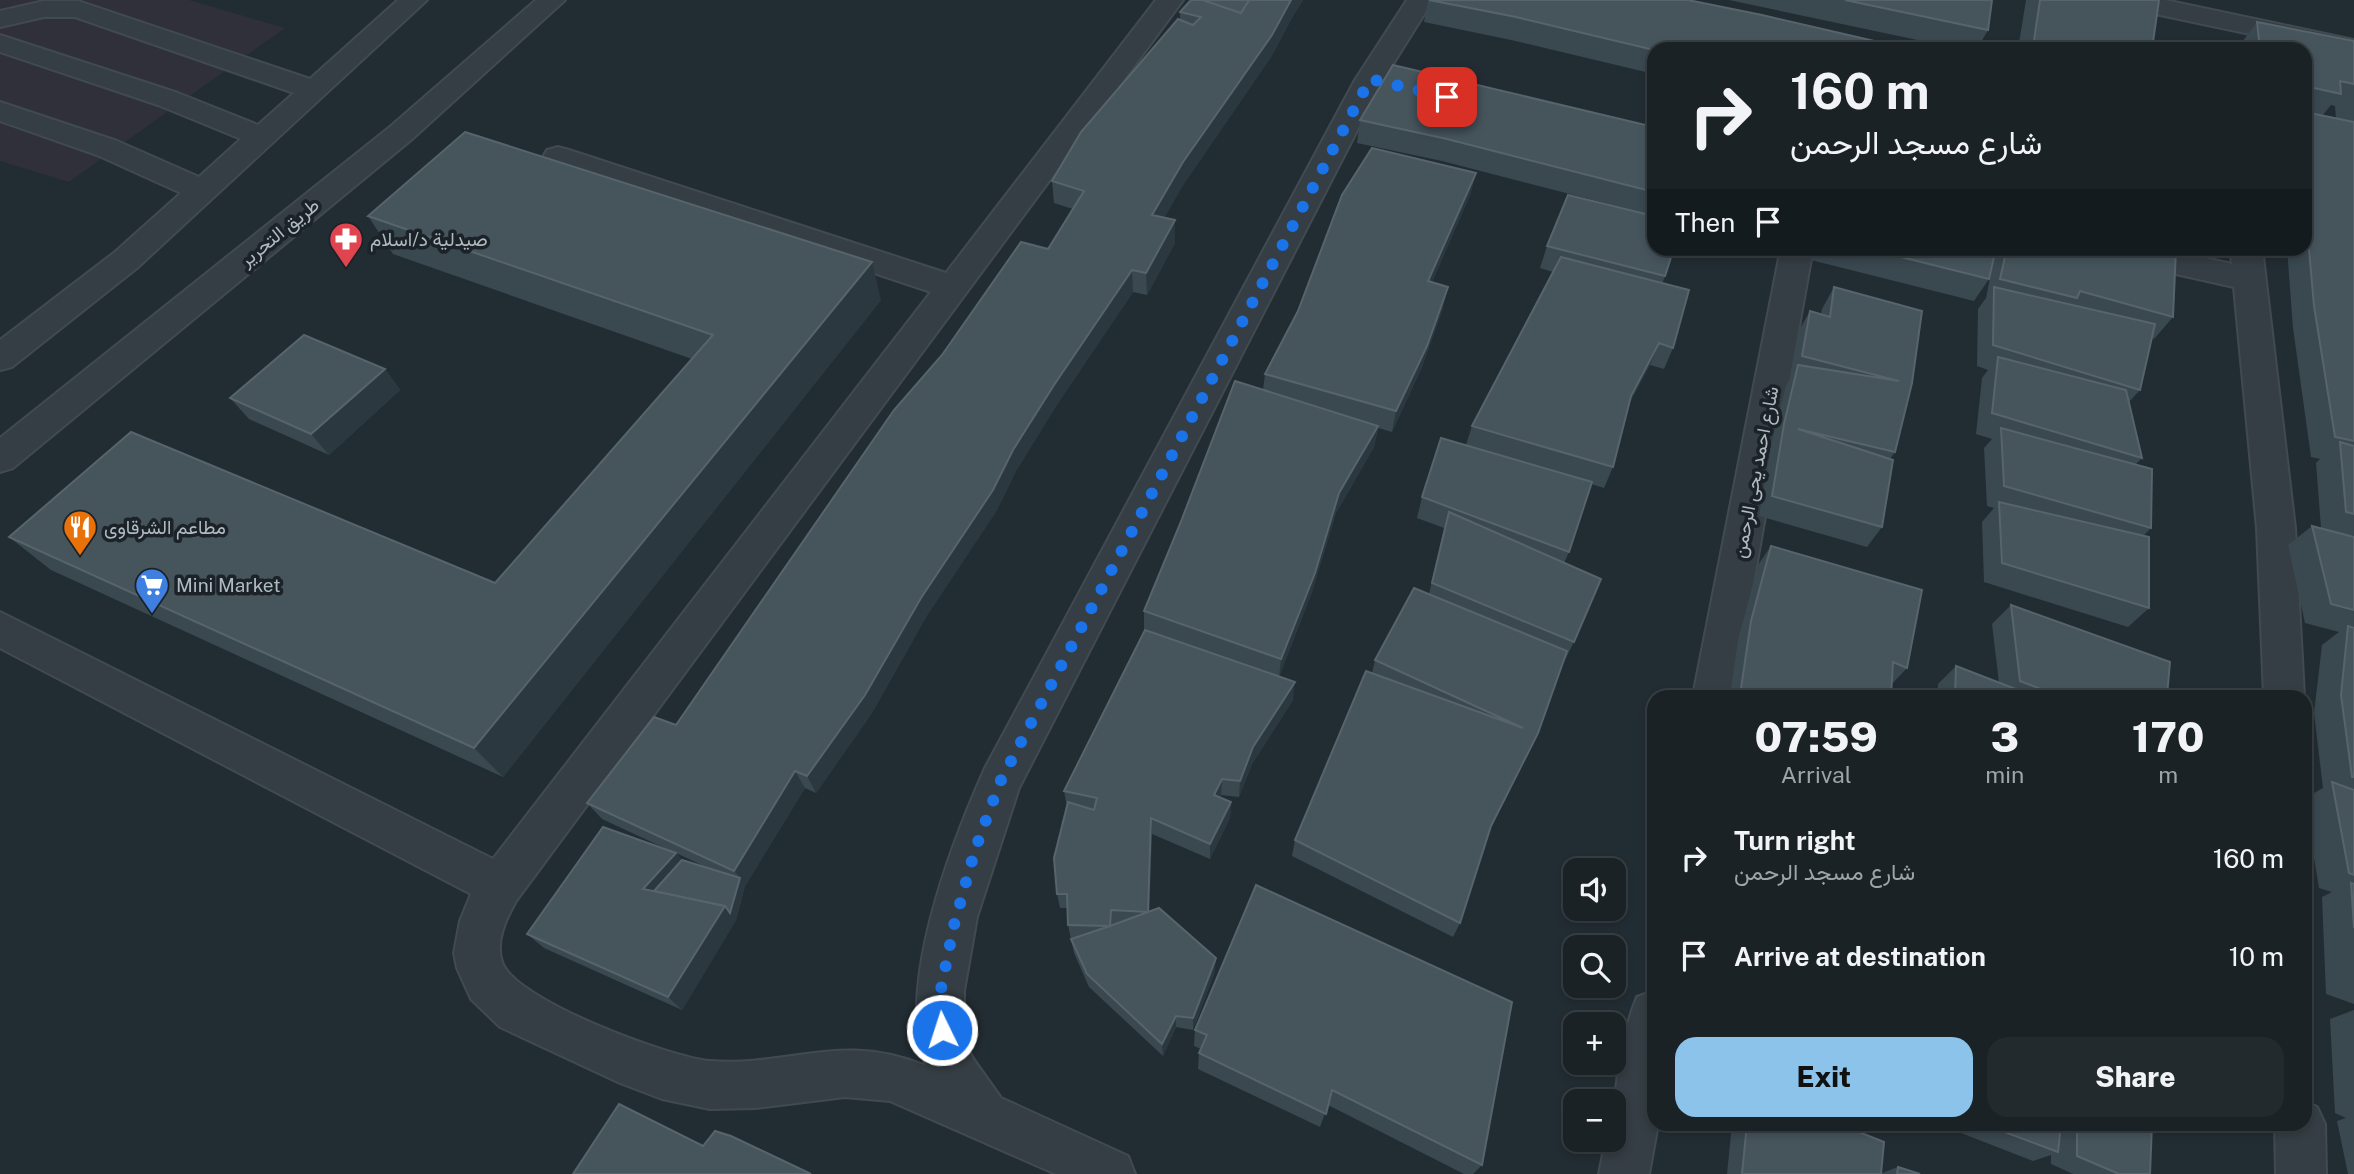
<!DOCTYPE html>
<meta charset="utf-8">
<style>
body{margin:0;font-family:"Public Sans",Vazirmatn,sans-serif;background:#232a2e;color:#f1f3f6;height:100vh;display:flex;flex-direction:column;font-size:26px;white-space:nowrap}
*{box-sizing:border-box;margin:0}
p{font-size:23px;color:#9fa4a7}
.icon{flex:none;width:38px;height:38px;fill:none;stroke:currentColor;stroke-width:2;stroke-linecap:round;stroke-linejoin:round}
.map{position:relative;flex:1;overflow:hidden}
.side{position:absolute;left:1647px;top:690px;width:665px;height:441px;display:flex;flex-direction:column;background:#1a2226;border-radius:21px;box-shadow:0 4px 10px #0003,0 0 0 2px #383f43}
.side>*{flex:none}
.top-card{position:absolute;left:1647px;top:42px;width:665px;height:214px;border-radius:21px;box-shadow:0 4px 10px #0003,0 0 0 2px #383f43;background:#1a2226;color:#f1f3f6;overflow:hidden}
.controls{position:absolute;left:1563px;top:858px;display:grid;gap:14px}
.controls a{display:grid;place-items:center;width:63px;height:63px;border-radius:14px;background:#1a2226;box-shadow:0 4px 10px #0003,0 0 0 2px #383f43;font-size:35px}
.pin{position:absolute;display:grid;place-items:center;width:60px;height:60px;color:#fff;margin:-30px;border-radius:14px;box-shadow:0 4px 10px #0006}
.me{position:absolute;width:77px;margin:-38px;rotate:356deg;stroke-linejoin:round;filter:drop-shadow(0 0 5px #0008)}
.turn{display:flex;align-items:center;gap:24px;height:147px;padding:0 28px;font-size:32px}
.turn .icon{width:91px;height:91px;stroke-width:2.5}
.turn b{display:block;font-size:49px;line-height:60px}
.then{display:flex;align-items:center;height:66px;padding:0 28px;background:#0003;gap:14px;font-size:26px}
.eta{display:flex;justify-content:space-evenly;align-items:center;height:119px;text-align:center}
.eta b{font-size:42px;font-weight:800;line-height:49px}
.primary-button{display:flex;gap:14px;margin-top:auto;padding:14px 28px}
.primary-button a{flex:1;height:80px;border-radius:21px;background:#8cc3ea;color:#111;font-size:28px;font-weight:800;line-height:80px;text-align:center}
.primary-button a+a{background:#232a2e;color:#f1f3f6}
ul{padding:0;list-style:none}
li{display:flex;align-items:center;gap:21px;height:98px;padding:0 28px}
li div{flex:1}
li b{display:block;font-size:26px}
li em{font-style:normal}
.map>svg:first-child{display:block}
</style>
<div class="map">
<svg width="2354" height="1174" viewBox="0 0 2354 1174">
<rect width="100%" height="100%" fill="#222d33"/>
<polygon fill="#2f3039" points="0,0 189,0 285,28 69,182 0,161"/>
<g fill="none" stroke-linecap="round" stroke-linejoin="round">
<g stroke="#414a51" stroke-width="4">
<g id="minor">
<polygon points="398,0 427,0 137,268 12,367 0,370 0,340 115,252 181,193 97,155 0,121 0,102 117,141 199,177 241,139 158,105 0,52 0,35 178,93 258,125 294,93 75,17 44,17 0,27 0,11 44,1 78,1 310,79"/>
<polygon points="536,0 565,0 411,140 13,468 0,472 0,438 391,126"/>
<path d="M1156,0h27l-667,901c-10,18 -21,40 -14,61 12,38 169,96 208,99 82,6 131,-30 216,5 -31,-78 26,-224 59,-298l370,-688 52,-80h26l-50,80 -364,708 -42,129 -13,74v33l6,29 4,7 27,38 127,58 7,18h-79l-166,-73 -45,-4 -90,11 -45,1 -48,-10 -42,-16 -120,-56 -29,-28 -14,-31 -3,-15 6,-32 11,-27 -471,-246v-36l493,247 438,-567 -384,-128 -4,-7 4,-7 11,-3 11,3 377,123z"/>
<polygon points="2114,0 2165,0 2354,40 2354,56 2127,8 2118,6"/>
<polygon points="1781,248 1813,248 1733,696 1693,696"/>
<polygon points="2093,248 2161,248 2232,264 2230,248 2262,248 2295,528 2304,696 2264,696 2257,528 2234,287 2109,259 2098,256"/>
<path d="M1654,991v133h4l-9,50h-50l7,-35h8c0,-46 5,-98 23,-142z"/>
<polygon points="2305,1101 2317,1107 2325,1124 2326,1174 2276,1174 2275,1124 2305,1124"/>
</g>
</g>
<use href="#minor" fill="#353e44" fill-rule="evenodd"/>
</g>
<g fill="#3a4850" fill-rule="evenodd">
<path d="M1191,0h112l-10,16 -22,41 -88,128 -19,33 11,2v23l-28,52 -14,-3 -77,114 -40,65 -19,39 -71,107 -54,96 -56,80 -11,-5 -60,98 -9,34 -54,90 -138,-62 -17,-14 146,-82 -71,-33 -15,-16 89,-78 372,-476 25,-40 -19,-6 -2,-22 128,-161v-8zM676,853l32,15 -26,-8z"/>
<polygon points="1428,0 1688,0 1654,49 1654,74 1511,40 1424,22"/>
<polygon points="1729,0 1992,0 1988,30 1977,49 1960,49"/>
<polygon points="2026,0 2159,0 2152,49 2018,49"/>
<path d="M2257,22l97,19v963l-28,-10 -4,-97 10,-5 -13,-4 -14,-84v-6l18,-10 -9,-75 8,-68 17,-13 -34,-9 -17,-78 24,-19 9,2 -5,-65 4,-4 -9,-2 -18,-129 -6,-80h18v-199h-65v-4zM2331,105l4,1 1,12 -14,-2z"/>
<polygon points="1360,120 1654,127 1654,248 1665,276 1662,284 1673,348 1664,369 1650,365 1629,404 1613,467 1604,488 1591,484 1569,552 1564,563 1574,642 1565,660 1564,660 1491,826 1460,923 1453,937 1292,856 1295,840 1372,673 1375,660 1429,594 1444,528 1417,518 1422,497 1466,445 1472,426 1553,272 1540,268 1547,246 1636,211 1442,161 1357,143"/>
<polygon points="1476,173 1470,195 1432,282 1443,308 1422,367 1392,432 1378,428 1374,447 1336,513 1312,592 1279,677 1293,700 1252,764 1239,797 1221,795 1220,797 1231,802 1230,818 1210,859 1152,834 1149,911 1215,971 1193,1030 1176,1027 1163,1056 1089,987 1074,953 1071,939 1073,939 1071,939 1068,925 1068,908 1060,908 1057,894 1067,807 1064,791 1145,630 1144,630 1144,611 1263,390 1265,374"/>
<polygon points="368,216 881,300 503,777 51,570 9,537 495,583 692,359 393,254"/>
<polygon points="1813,248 1996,248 1989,279 1974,301 1811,260"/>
<polygon points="1996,248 2176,248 2173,317 2154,339 2152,338 2140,390 2129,402 2142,458 2135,465 2151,528 2143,536 2149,608 2128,627 1984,582 1982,522 1994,508 1987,506 1984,448 1992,439 1976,434 1982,378 1988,370 1977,366 1978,309 1986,298"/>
<polygon points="1834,287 1922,311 1895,452 1890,459 1882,527 1867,547 1759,516 1771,445 1786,386 1790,378 1798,332 1810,311 1821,314 1822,309"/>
<polygon points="385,369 400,390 329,455 249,419 230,398"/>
<polygon points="1771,546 1907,668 1891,685 1891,696 1730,696 1738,640 1758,565"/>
<polygon points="2011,605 2167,696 1937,696 1938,684 1956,666 1999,683 1992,624"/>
<polygon points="1256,885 1482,1165 1473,1174 1464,1174 1328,1105 1320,1127 1198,1069 1199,1053 1201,1049 1194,1046 1195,1030"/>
<polygon points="2354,1010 2354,1174 2348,1174 2337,1121 2346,1118 2335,1113 2330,1019"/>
<polygon points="1732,1124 1839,1124 1882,1173 1898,1167 1920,1174 1727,1174"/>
<polygon points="1943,1124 2152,1124 2150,1174 2073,1174 2051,1164 2051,1155 2033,1161 1943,1126"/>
</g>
<g fill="#2b383f">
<polygon points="1291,0 1303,0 1293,16 1271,57 1183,185 1153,237 1152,215 1183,162"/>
<polygon points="1476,173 1470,195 1423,303 1428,281"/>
<polygon points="1175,220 1175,243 1147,295 1146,273"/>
<polygon points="872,262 881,300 503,777 474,748"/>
<polygon points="1132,270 1133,292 1056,406 1016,471 997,510 926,617 872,713 816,793 807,776 921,598 1054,385"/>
<polygon points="1448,287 1443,308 1422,367 1392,432 1396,411"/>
<polygon points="1659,343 1650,365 1622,417 1631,396"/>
<polygon points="385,369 400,390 329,455 311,434"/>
<polygon points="1378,426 1374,447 1336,513 1312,592 1279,677 1281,659 1339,493"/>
<polygon points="1295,682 1293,700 1252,764 1239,797 1240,781 1253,747"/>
<polygon points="795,771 805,788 745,886 736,920 682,1010 668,997 740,878 734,871"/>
<polygon points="1222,779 1221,795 1213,811 1214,795"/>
<polygon points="1231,802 1230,818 1210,859 1210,844"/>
<polygon points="1151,818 1152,834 1149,926 1148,912"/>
<polygon points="676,853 688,868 661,898 643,889"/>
<polygon points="1216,958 1215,971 1193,1030 1193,1018"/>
<polygon points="1176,1016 1176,1027 1163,1056 1162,1044"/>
</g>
<g fill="#46545c" stroke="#57646c" stroke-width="2" fill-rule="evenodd">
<polygon points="1191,0 1203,0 1241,13 1249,0 1291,0 1272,35 1183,162 1152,215 1175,220 1146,273 1132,270 1054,385 1013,450 993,490 921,598 865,695 807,776 795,771 734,871 587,803 654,717 676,725 894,410 942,355 1021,242 1048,249 1084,191 1052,181 1081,132 1178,19 1193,25 1201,17 1180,12"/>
<polygon points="1203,0 1249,0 1241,13"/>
<polygon points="1429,0 1688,0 1762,15 1909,49 1654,49 1654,50 1516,17"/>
<polygon points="1845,0 1992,0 1988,30"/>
<polygon points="2040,0 2159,0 2152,49 2043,49 2033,47"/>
<polygon points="2257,22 2354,41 2354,84 2340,81 2341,94 2305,86 2305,49 2260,49"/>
<polygon points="1393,65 1654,127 1654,192 1447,139 1360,120"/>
<polygon points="2305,112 2354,122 2354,441 2335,437 2314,306 2305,204"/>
<polygon points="465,132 872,262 474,748 9,537 131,432 495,583 713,335 368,216"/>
<polygon points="1372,148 1476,173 1428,281 1448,287 1427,346 1396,411 1265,374 1298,311 1342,195"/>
<polygon points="1568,195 1654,216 1654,248 1674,248 1665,276 1547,246"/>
<polygon points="1865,248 1996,248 1989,279"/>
<polygon points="2007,248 2176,248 2173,317 2080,291 2077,298 2000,279"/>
<polygon points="1561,257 1689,290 1673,348 1659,343 1631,396 1613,467 1472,426"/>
<polygon points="1834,287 1922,311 1912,383 1895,452 1798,429 1893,460 1882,527 1772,496 1784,424 1798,365 1899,381 1802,356 1810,311 1830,317"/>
<polygon points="1994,287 2155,324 2140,390 1993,345"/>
<polygon points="304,335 385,369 311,434 230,398"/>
<polygon points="1998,357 2126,390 2142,458 1992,413"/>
<polygon points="1235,381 1378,426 1339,493 1315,573 1281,659 1144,611 1180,524"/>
<polygon points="2001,428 2152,469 2151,528 2004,486"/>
<polygon points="1441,438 1592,482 1569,552 1422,497"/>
<polygon points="2340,442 2354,446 2354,514 2346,512"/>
<polygon points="1999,502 2149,537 2149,608 2002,563"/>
<polygon points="1449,512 1601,579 1574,642 1432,583"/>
<polygon points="2312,526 2354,537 2354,610 2331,604"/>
<polygon points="1771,546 1922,590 1907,668 1893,662 1891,696 1745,696 1740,695 1751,621"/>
<polygon points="1414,588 1567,651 1538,733 1491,826 1460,923 1295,840 1366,671 1523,728 1375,660"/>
<polygon points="2011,605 2170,662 2167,696 2059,696 2020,681"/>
<polygon points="2348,626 2354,628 2354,777 2352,777 2341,695"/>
<path d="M1145,630l150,52 -42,65 -13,34 -18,-2 -8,16 17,7 -21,42 -59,-26 -3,94 11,-4 57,50 -23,60 -17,-2 -14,28 -75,-70 -16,-35 39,-13 -42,-1 -1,-31h-10l-3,-36 14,-56 26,8 3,-12 -33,-7zM1111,910l37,2 -38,14z"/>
<polygon points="1956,666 2034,696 1955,696"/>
<polygon points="2332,782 2354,790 2354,875 2349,873"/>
<polygon points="603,827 676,853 643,889 725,906 668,997 527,934"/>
<polygon points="682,860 740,878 730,913 725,906 654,891"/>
<polygon points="2351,883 2354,884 2354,928"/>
<polygon points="1256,885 1512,1002 1482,1165 1332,1090 1326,1114 1199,1053 1207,1035 1195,1030"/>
<polygon points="619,1104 703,1146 715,1131 731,1136 811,1174 573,1174"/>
<polygon points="1747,1124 1839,1124 1884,1142 1881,1174 1742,1174"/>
<polygon points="1983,1124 2061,1124 2058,1152"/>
<polygon points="2065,1124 2152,1124 2150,1174 2119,1174 2077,1156 2077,1128"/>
<polygon points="1898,1167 1920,1174 1897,1174"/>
</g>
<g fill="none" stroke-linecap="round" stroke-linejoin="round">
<polyline stroke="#1a73e8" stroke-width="12" stroke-dasharray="0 21.6" points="942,1030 938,1004 954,925 975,850 1000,782 1370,79 1447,97"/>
</g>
<defs>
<g id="pharmacy-pin" transform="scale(1.75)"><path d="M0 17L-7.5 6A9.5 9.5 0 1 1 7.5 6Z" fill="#e0444e" stroke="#1b2329"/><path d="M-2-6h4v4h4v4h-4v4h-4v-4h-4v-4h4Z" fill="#fff"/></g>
<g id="restaurant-pin" transform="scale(1.75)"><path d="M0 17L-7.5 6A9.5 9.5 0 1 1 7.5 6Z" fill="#e8710a" stroke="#1b2329"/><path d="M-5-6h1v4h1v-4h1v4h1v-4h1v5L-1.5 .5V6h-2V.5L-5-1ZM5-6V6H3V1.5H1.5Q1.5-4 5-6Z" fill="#fff"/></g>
<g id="supermarket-pin" transform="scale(1.75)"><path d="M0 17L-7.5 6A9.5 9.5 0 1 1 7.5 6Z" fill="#3f7fe0" stroke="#1b2329"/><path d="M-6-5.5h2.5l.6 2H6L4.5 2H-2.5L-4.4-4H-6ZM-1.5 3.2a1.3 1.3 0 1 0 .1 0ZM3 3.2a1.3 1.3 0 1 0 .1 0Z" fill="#fff"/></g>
</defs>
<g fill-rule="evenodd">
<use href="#pharmacy-pin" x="346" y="239"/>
<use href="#restaurant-pin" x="80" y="527"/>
<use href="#supermarket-pin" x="152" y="585"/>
</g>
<g text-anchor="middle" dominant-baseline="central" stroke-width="7" stroke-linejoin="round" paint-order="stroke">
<g font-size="19" fill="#afbac1" stroke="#1b2329">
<text transform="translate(279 232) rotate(-39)">طريق التحرير</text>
<text transform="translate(1755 472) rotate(-79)">شارع احمد يحى الرحمن</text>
</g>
<g font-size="19" fill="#afbac1" stroke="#1b2329" text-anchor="start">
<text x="370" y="239">صيدلية د/اسلام</text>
<text x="104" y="527">مطاعم الشرقاوى</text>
<text x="176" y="585">Mini Market</text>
</g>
</g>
</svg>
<div class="controls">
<a><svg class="icon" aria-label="sound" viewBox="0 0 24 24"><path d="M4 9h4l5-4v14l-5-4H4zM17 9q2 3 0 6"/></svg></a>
<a><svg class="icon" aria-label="search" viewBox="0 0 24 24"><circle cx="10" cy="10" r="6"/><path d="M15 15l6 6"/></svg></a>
<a>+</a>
<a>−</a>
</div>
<div class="pin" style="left:1447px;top:97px;background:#d93025"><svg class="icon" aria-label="arrive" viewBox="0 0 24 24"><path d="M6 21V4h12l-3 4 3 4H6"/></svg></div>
<svg class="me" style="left:942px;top:1030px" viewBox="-20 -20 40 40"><circle r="17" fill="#1a73e8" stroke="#fff" stroke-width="3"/><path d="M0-11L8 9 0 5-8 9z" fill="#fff"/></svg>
<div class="top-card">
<div class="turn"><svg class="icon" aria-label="right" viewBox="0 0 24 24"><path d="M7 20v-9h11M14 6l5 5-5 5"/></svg><div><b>160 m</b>شارع مسجد الرحمن</div></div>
<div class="then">Then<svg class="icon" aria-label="arrive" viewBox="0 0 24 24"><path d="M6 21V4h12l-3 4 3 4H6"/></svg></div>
</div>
<section class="side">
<div class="eta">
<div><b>07:59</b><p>Arrival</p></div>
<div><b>3</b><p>min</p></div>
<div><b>170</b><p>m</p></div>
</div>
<ul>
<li><svg class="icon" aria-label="right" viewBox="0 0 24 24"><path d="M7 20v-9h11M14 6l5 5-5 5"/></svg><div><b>Turn right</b><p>شارع مسجد الرحمن</p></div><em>160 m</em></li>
<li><svg class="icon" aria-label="arrive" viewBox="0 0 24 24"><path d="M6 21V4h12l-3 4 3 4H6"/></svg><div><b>Arrive at destination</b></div><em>10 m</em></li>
</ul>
<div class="primary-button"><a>Exit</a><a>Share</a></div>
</section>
</div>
